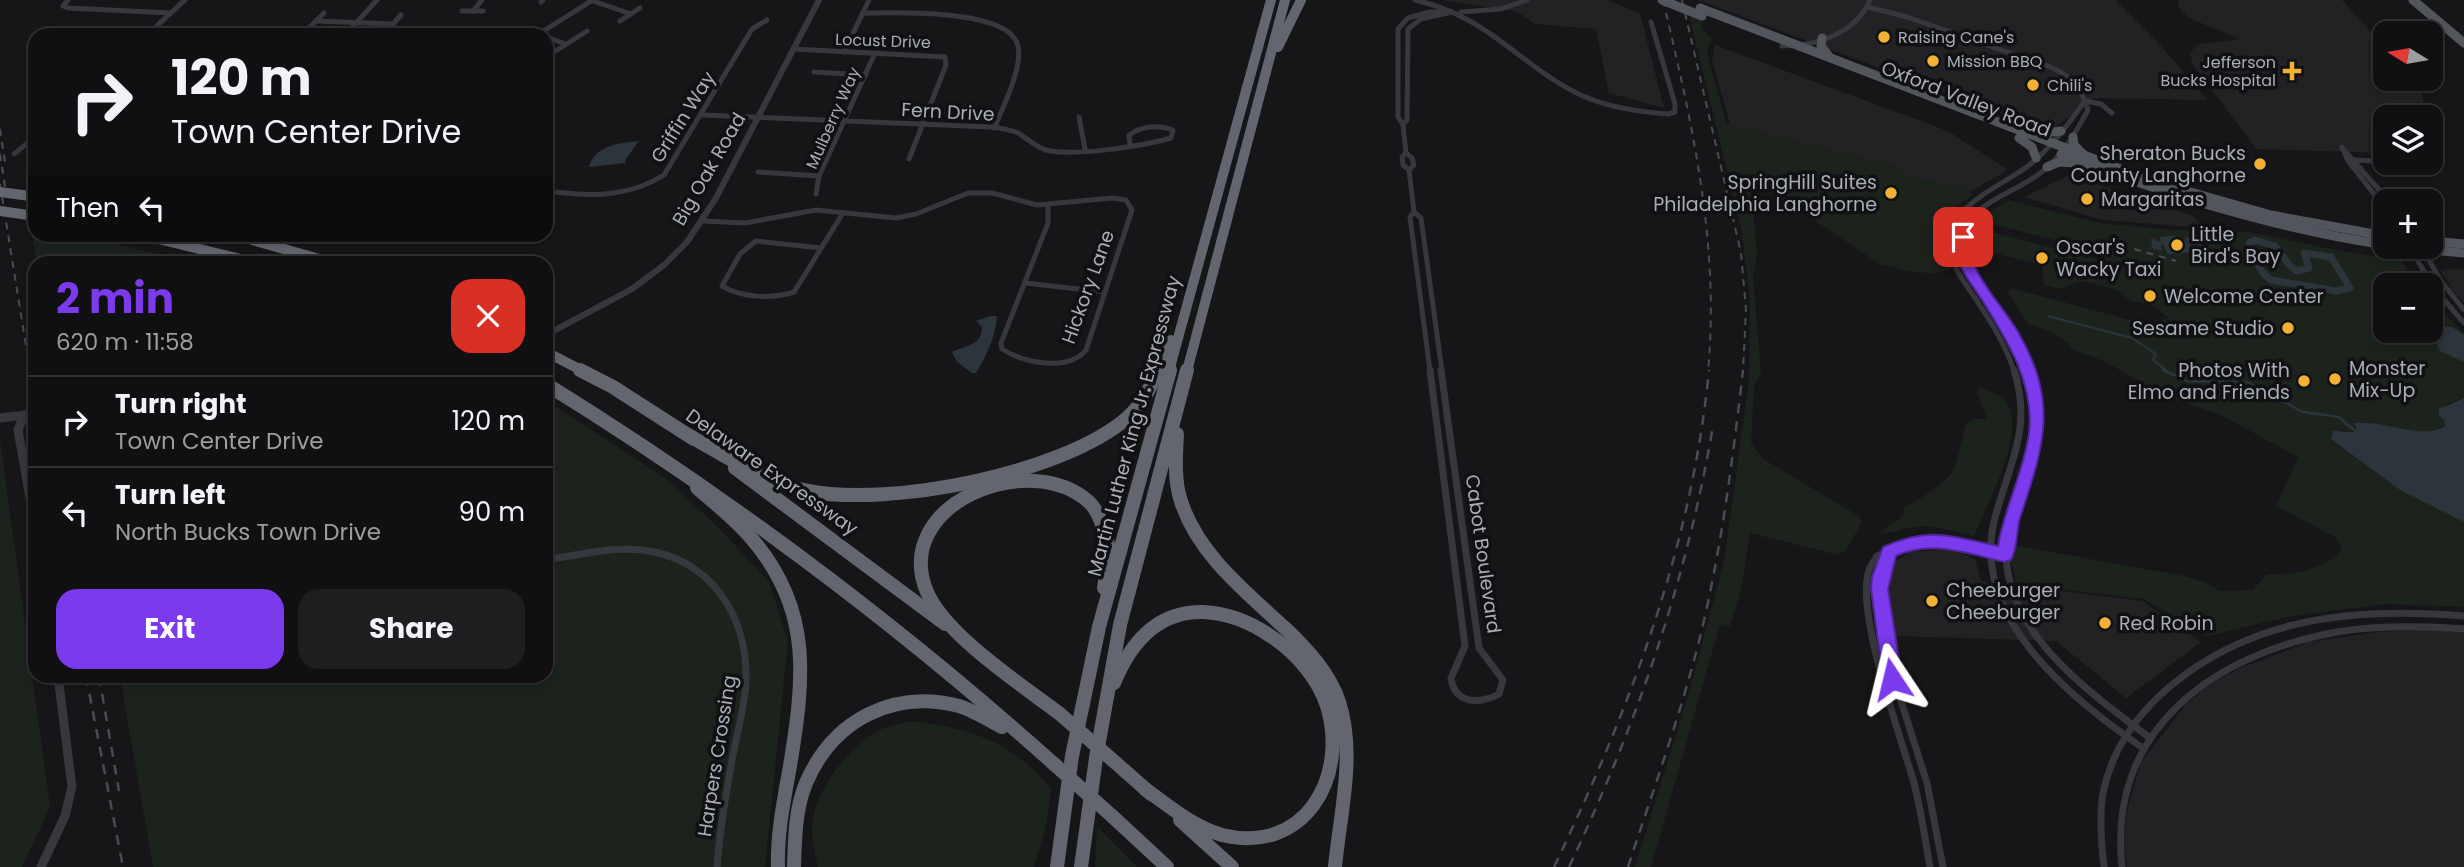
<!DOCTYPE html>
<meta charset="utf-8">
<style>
body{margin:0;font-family:Poppins,sans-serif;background:#1e1e20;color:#f1f3f6;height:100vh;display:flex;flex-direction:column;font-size:26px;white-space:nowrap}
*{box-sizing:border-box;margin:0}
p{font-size:23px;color:#9c9d9f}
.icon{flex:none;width:38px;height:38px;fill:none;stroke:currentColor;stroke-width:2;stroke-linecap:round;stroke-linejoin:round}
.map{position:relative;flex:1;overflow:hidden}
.panel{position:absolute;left:28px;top:256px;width:525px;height:427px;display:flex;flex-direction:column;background:#101012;border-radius:21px;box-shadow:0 4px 10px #0003,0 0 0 2px #303032}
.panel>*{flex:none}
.top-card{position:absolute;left:28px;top:28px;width:525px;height:214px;border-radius:21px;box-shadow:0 4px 10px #0003,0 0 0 2px #303032;background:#101012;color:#f1f3f6;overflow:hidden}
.needle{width:46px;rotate:281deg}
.fabs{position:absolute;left:2373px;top:21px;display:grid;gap:14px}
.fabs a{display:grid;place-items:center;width:70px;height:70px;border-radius:14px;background:#101012;box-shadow:0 4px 10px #0003,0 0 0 2px #303032;font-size:35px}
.pin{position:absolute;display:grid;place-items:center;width:60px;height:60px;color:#fff;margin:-30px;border-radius:14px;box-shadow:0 4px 10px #0006}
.me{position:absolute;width:77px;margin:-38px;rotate:350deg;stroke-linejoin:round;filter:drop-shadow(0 0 5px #0008)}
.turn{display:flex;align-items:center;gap:24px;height:147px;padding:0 28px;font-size:32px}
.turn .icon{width:91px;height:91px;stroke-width:2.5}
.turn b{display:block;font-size:49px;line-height:60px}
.then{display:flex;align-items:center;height:66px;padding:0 28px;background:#0003;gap:14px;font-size:26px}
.round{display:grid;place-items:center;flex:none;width:74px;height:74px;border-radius:21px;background:#1e1e20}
.summary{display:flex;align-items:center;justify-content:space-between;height:119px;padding:0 28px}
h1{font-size:42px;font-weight:700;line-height:52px;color:#7c3aed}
.primary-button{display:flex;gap:14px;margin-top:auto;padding:14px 28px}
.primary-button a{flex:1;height:80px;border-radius:21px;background:#7c3aed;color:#fff;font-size:28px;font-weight:700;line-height:80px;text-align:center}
.primary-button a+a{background:#1e1e20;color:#f1f3f6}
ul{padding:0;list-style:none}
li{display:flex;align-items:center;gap:21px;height:91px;padding:0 28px;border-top:2px solid #303032}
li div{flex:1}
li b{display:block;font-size:26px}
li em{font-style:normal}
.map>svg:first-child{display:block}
</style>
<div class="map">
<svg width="2464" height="867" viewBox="0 0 2464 867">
<rect width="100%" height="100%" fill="#161618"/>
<g fill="#222225">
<polygon points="1441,0 1607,0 1640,13 1664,108 1609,93 1596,29 1535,24 1516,11"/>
<polygon points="1698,0 2115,0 2163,48 2207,100 2094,98 2049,132"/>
<polygon points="2178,0 2342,0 2385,47 2385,79 2414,79 2421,89 2426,117 2385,117 2385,153 2256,149 2192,63 2190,52 2199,44 2240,39 2189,18 2179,8"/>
<polygon points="1715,45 1948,131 2008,170 1915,223 1732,130 1712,61"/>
<polygon points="2069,175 2193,216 2205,228 2103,220 2024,197"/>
<polygon points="2464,269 2464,303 2452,290 2440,270"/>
<polygon points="1950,549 1975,559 1981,581 2143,601 2201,642 2126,698 2056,641 1892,636 1889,565 1910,552"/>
<polygon points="2429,629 2464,633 2464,867 2127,867 2124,841 2127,811 2141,762 2187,703 2211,684 2238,669 2309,642 2378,632"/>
</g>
<g fill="#1c231d">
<path d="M1689,14l13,6v9l10,9 -5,14 19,71 170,43 6,4h-9l8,4 63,15 9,6c-37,22 -32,37 -22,75l-14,2v2l-38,-4 -3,-3 -15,-2 -102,-69c-10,-10 -19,-19 -33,-11l6,12 5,57 -4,22 8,97 -7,13 -3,57 12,16 96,57 3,6 -16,28 -8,5 -88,-22 -9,56 -11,37 -10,-2 -69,243h-16l53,-171 36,-134 25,-182 1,-80 -8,-67z"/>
<path d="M2009,200l90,23 74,7 76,2 97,20 55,8 15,25h-31v46h46v-29l4,2 29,29v65l-16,5 -10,9 6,8 1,6c-28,16 -60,-8 -91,-3l3,6 -3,3 -12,-2 -11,9 69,51 64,32v85l-79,-3 -94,12 -84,20 -63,-37 -127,-15 -7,-27 3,-12 171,31 18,5 18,10 33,-1 14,-16c24,2 60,-5 75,-25l-7,-12 -59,-31 22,-49 -79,-43 -52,-17 -61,-35 -37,-14 1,-4 -22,-14 -20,-6 -20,-32 3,-4 126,34 12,2 20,-6 -18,-14 -20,-3 -16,-12 -33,-8 -23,8 -15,-4 -2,-20 -52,-13 1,-20 105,27 7,-2 -33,-13 -85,-22 -1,-7z"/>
<polygon points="30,224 35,225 35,234 74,235 193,262 37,262"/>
<path d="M1981,387c9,5 22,8 27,18 17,31 -22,101 -34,131 -20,-5 -41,-12 -62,-9 -12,2 -20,7 -33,6l24,-17 2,-9c10,-4 43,-26 48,-36 7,-15 7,-32 14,-48l8,-4h12l-10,-26z"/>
<polygon points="546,400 665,478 720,529 769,582 788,641 765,867 153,867 120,676 546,676"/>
<polygon points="0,440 50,807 22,867 0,867"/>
<path d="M911,721c59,7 101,20 140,68l-5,37 -12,41h-216c-3,-15 -8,-33 -5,-48 5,-34 40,-77 71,-91 8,-3 18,-5 27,-7z"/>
<polygon points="1097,826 1137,867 1095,867"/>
</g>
<g fill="#2c353c">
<path d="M639,141l-14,19 1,3 -37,4c6,-22 31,-24 50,-26z"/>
<polygon points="2173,236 2184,239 2191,248 2184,237 2199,238 2203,243 2200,246 2193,244 2195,248 2192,252 2168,254 2163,244 2161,245 2162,251 2152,248 2151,238 2161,242 2160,237"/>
<path d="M990,316h7c-1,19 -11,41 -21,57h-4l-15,-11 -5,-10c14,-7 30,-6 30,-25l-6,-6z"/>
<polygon points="2433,327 2452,327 2464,335 2464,362 2440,351 2431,331"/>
<path d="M2464,398v124l-64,-32 -69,-51 2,-8 21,1 3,-3 -3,-6c30,-4 67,18 91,3l-1,-6 -5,-4v-7z"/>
</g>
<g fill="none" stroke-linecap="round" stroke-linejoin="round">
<polyline stroke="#2c353c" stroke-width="2" points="2048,316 2132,338 2156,354 2153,360 2167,371"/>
<polyline stroke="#2c353c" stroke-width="2.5" points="2163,370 2188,381 2247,382 2303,412 2339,417 2355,431"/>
<path stroke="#2c353c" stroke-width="7" d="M2255,240l20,6 14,19 8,6 12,-3 -5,-15 27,4 19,31 -14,3 -65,-11c-12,-8 -18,-23 -22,-37z"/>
<g stroke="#37383d" stroke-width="5">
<polyline points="68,0 63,6 68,8 171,13"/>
<polyline points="590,0 631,14"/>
<path d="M1415,0c76,17 105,67 168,96 27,12 57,16 85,18l7,-2v-8l-24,-82"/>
<polyline points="541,2 543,0"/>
<path d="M1868,7l39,10 146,51c19,9 29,22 35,42 -12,23 -28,49 -49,64 -36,27 -89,31 -70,90l59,107"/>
<polyline points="462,11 483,11"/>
<polyline points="473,11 482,0"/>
<polygon points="1429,12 1452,12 1421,19 1408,29 1407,120 1403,125 1398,117 1398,29 1408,18"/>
<polyline points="1461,12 1501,9 1527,0"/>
<path d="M863,13c31,0 147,-5 155,33 5,21 -15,62 -24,82"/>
<polyline points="316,21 393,24"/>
<polyline points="620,21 640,8"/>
<polyline points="309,28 324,13"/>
<polyline points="387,31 401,15"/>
<polyline points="521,31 539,34"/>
<polyline points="147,35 185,0"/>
<polyline points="345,35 377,0"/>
<polyline points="537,35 593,0"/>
<polyline points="546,37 566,44"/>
<path d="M1782,46c35,0 73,-12 88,-46"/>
<polyline points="794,49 945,57 946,65 909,159"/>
<polyline points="844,52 869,0"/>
<polyline points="546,57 587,31"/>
<polyline points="814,72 866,75"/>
<polyline points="2085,101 2101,104 2112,113"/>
<path d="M702,115l289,12c9,1 18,2 27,6 9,5 17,14 28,17 27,7 97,-4 125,-12l2,-8c-15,-5 -31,-4 -44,5l1,9"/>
<polyline points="1079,117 1085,149"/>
<polyline points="1403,125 1406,153"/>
<polyline points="2342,147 2348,161 2385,208"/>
<polyline points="2343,149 2389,201"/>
<polygon points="1406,153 1412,158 1414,165 1409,170 1403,165 1402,157"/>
<polyline points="14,154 35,137"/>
<polyline points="2355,160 2374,161"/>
<polyline points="1409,170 1414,212"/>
<polyline points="758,172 819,176"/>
<path d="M556,192c38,5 75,4 108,-17l88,-146 15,-9"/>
<polyline points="816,194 819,176 875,53"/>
<path d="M703,221l42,2 71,-13 80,8 20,-4 52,-21h24l45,12 75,-7 14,2 6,10 -46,140c-18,22 -62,13 -84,-1l-1,-6 47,-120v-18"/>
<path d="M821,248l-65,-7 -16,13 -18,32c20,12 50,13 72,6l49,-79"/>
<polyline points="2410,248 2434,288 2464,323"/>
<polyline points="2422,248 2441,281 2464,310"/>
<polyline points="1025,283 1105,292"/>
<polyline points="1430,371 1410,217 1414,212 1421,218 1442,371"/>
<path d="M2014,371c-8,-25 -22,-48 -37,-70 -9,-14 -19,-26 -25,-41 -18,-53 51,-72 81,-98 21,-18 36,-39 52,-61"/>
</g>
<g stroke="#37383d" stroke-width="7">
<path d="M1430,370l35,276 -14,32c4,27 29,26 48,16l4,-14 -24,-32 -38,-278"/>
<path d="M2014,370c18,56 -3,91 -18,144 -30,102 75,184 148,235"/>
<path d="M2027,370c16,39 7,81 -6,119 -7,21 -16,45 -15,67 4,82 85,137 144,182"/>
<polyline points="1889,551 1879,589 1889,663 1927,783 1943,867"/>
<path d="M546,560c31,-5 64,-13 96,-10 69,8 106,66 104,132 -1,21 -7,43 -11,63 -8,41 -15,81 -18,122"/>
<path d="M1930,867c-5,-28 -9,-57 -16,-84 -13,-46 -59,-170 -45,-213 2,-5 6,-10 8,-14 49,-22 78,-14 128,-1"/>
<path d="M2104,867c-3,-25 -5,-50 -1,-74 18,-88 105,-146 186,-167 57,-15 117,-15 175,-10"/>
<path d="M2122,867c-15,-138 92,-213 215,-235 42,-7 85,-6 127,-3"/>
</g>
<polyline stroke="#37383d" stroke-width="6" points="546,335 632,289 664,265 687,242 716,198 819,0"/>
<g stroke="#37383d" stroke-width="9">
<polyline points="24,415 18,430 35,526"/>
<polyline points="0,418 35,414"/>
<polyline points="41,867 65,816 72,787 58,676"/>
</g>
<g stroke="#53555c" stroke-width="9">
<polyline points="2413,0 2464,43"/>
<polyline points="1700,8 2152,181 2271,215 2385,236"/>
<polyline points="1822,38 1821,46 1829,56"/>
<polyline points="2037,134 2061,131"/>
<polyline points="2073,137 2074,145 2083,154"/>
<polyline points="2019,138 2032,147 2036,158"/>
<path d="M2061,154c106,41 212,74 324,91"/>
<polyline points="2047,167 2059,162 2075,163"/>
<polyline points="2431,241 2464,244"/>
<polyline points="2398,247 2464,253"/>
</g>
<g stroke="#63666e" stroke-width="10">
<polyline points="1278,47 1301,0"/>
<polyline points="138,234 253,262"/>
<polyline points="231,234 330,262"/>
<polyline points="546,352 583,371"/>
<polyline points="1158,371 1171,340"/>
<polyline points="1169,371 1271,0"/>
<polyline points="1187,371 1285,0"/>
</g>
<g stroke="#63666e" stroke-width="14">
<polyline points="580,370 613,387 694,439"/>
<path d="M546,384c181,112 349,238 508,380"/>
<path d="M1177,434c-1,21 -3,43 3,64 16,55 66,94 106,131 22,21 44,45 53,73 17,53 1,111 -4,165"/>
<path d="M688,435c38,21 76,48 120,56 82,16 254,-17 319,-73 14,-12 24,-31 31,-48"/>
<polyline points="735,468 945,624"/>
<path d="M697,488c19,16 39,32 55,51 61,71 52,141 38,227 -6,34 -13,67 -12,101"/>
<path d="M1114,683c16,-39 43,-72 89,-71 24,1 49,11 69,25 24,16 46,41 55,69 22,72 -23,149 -105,129 -29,-8 -53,-29 -77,-46"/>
<path d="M1060,714c-38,-29 -114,-78 -133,-122 -37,-88 103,-144 162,-90 7,6 14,24 17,33 5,16 0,37 -2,53"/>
<polyline points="1125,771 1151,794"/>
<polyline points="1112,816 1167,867"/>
<polyline points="1180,820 1232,867"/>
<path d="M794,867c1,-29 1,-57 12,-84 27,-63 87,-94 153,-77 14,4 29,14 43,21"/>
<polyline points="1057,867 1072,756 1099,627 1170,370"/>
<polyline points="1081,867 1096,758 1120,625 1187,370"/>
</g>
<g stroke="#4a4c52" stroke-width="2" stroke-dasharray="7 6" stroke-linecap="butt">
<path d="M1663,0c29,123 57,244 45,371"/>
<polyline points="1682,0 1741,253 1746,310 1743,371"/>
<polyline points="0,129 5,162"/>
<polyline points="0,154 6,193"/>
<polyline points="0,184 30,371"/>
<polyline points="2134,249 2176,261"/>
</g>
<g stroke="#4a4c52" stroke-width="2.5" stroke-dasharray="10 8" stroke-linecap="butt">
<polyline points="30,370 35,404"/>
<polyline points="86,676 123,867"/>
<polyline points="99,676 119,791"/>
<path d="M1554,867c76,-159 138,-321 155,-497"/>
<path d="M1569,867c68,-144 117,-284 144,-441"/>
<path d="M1628,867c28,-86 60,-172 79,-260 17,-79 27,-158 36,-237"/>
</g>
<polyline stroke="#53555c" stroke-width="9" points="1662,0 1702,16"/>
<g stroke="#63666e" stroke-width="10">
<polyline points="0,192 30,196"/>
<polyline points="0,211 35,216"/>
</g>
<g stroke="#63666e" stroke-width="14">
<polyline points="1060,714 1125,771"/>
<polyline points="1054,764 1112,816"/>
</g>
</g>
<path fill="#7c3aed" stroke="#51269a" stroke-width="2" d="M1963,233l7,4c1,9 2,19 4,27 8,22 32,47 44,68 41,71 26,113 2,186 -4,13 -2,29 -9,42l-6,2c-37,-8 -73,-23 -109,-6l-8,33 14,90 -3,6 -7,2 -6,-2 -3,-6 -12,-90 1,-12 11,-30c46,-21 68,-11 115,-1 6,-38 26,-74 31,-113 6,-49 -22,-93 -47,-133 -7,-11 -18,-24 -22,-36 -2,-9 -3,-18 -4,-27z"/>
<g fill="#f2b134" stroke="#111113" stroke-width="2.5">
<circle cx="1884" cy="37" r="7"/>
<circle cx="1933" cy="61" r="7"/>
<path d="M2288.5 60.5h7v7h7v7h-7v7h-7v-7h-7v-7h7z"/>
<circle cx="2033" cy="85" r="7"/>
<circle cx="2260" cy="164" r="7"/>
<circle cx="1891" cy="193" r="7"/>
<circle cx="2087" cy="199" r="7"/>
<circle cx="2177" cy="245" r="7"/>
<circle cx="2042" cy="258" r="7"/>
<circle cx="2150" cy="296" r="7"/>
<circle cx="2288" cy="328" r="7"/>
<circle cx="2335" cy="379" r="7"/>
<circle cx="2304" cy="381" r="7"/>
<circle cx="1932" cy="601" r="7"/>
<circle cx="2105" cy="623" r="7"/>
</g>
<g text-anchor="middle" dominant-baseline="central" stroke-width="7" stroke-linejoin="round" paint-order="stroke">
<g font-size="16" fill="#a8adb8" stroke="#111113" text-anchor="start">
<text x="1898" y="37">Raising Cane's</text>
<text x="1947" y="61">Mission BBQ</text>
<text x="2276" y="62" text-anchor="end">Jefferson<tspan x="2276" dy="18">Bucks Hospital</tspan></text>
<text x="2047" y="85">Chili's</text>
</g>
<g font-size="16" fill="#a8adb8" stroke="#111113">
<text transform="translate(883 41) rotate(2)">Locust Drive</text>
<text transform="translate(833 118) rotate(-66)">Mulberry Way</text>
</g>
<g font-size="19" fill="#a8adb8" stroke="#111113">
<text transform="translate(1966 99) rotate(21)">Oxford Valley Road</text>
<text transform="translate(948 112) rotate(3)">Fern Drive</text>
<text transform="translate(683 117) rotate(-58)">Griffin Way</text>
<text transform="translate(709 169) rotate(-60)">Big Oak Road</text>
<text transform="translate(1088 287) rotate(-70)">Hickory Lane</text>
<text transform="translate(1134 426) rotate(-75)">Martin Luther King Jr. Expressway</text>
<text transform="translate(772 472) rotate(35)">Delaware Expressway</text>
<text transform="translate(1483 554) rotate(82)">Cabot Boulevard</text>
<text transform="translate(717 756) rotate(-81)">Harpers Crossing</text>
</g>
<g font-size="19" fill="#a8adb8" stroke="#111113" text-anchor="start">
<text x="2246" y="153" text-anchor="end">Sheraton Bucks<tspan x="2246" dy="22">County Langhorne</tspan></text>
<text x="1877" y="182" text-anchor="end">SpringHill Suites<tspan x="1877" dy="22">Philadelphia Langhorne</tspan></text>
<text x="2101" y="199">Margaritas</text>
<text x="2191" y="234">Little<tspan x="2191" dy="22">Bird's Bay</tspan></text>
<text x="2056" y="247">Oscar's<tspan x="2056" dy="22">Wacky Taxi</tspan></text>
<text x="2164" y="296">Welcome Center</text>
<text x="2274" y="328" text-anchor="end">Sesame Studio</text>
<text x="2349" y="368">Monster<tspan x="2349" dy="22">Mix-Up</tspan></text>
<text x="2290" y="370" text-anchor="end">Photos With<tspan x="2290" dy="22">Elmo and Friends</tspan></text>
<text x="1946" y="590">Cheeburger<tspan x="1946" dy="22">Cheeburger</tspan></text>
<text x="2119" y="623">Red Robin</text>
</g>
</g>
</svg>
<div class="fabs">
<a><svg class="needle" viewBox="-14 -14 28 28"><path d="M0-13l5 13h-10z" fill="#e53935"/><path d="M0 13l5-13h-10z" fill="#9c9d9f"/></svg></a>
<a><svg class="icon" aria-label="layers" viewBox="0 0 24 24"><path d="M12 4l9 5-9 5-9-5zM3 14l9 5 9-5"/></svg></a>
<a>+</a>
<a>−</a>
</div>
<div class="pin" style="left:1963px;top:237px;background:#d93025"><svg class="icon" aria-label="arrive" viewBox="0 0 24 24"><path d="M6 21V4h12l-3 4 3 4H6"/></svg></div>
<svg class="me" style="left:1892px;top:679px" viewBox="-20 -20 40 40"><path d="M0-17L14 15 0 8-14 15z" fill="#7c3aed" stroke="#fff" stroke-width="4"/></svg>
<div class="top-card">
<div class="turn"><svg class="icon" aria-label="right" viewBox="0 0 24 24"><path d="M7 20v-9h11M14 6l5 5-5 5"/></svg><div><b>120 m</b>Town Center Drive</div></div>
<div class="then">Then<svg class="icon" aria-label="left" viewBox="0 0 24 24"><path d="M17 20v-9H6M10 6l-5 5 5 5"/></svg></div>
</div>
<section class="panel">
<div class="summary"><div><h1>2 min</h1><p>620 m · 11:58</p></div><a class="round" style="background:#d93025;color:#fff"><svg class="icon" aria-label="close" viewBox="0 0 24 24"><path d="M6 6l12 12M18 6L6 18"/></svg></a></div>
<ul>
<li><svg class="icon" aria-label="right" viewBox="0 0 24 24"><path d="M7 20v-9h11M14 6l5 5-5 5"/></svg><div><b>Turn right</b><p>Town Center Drive</p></div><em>120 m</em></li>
<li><svg class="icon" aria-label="left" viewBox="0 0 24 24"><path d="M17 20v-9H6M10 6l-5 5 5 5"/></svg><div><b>Turn left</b><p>North Bucks Town Drive</p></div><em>90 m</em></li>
</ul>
<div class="primary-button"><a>Exit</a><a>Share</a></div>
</section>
</div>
